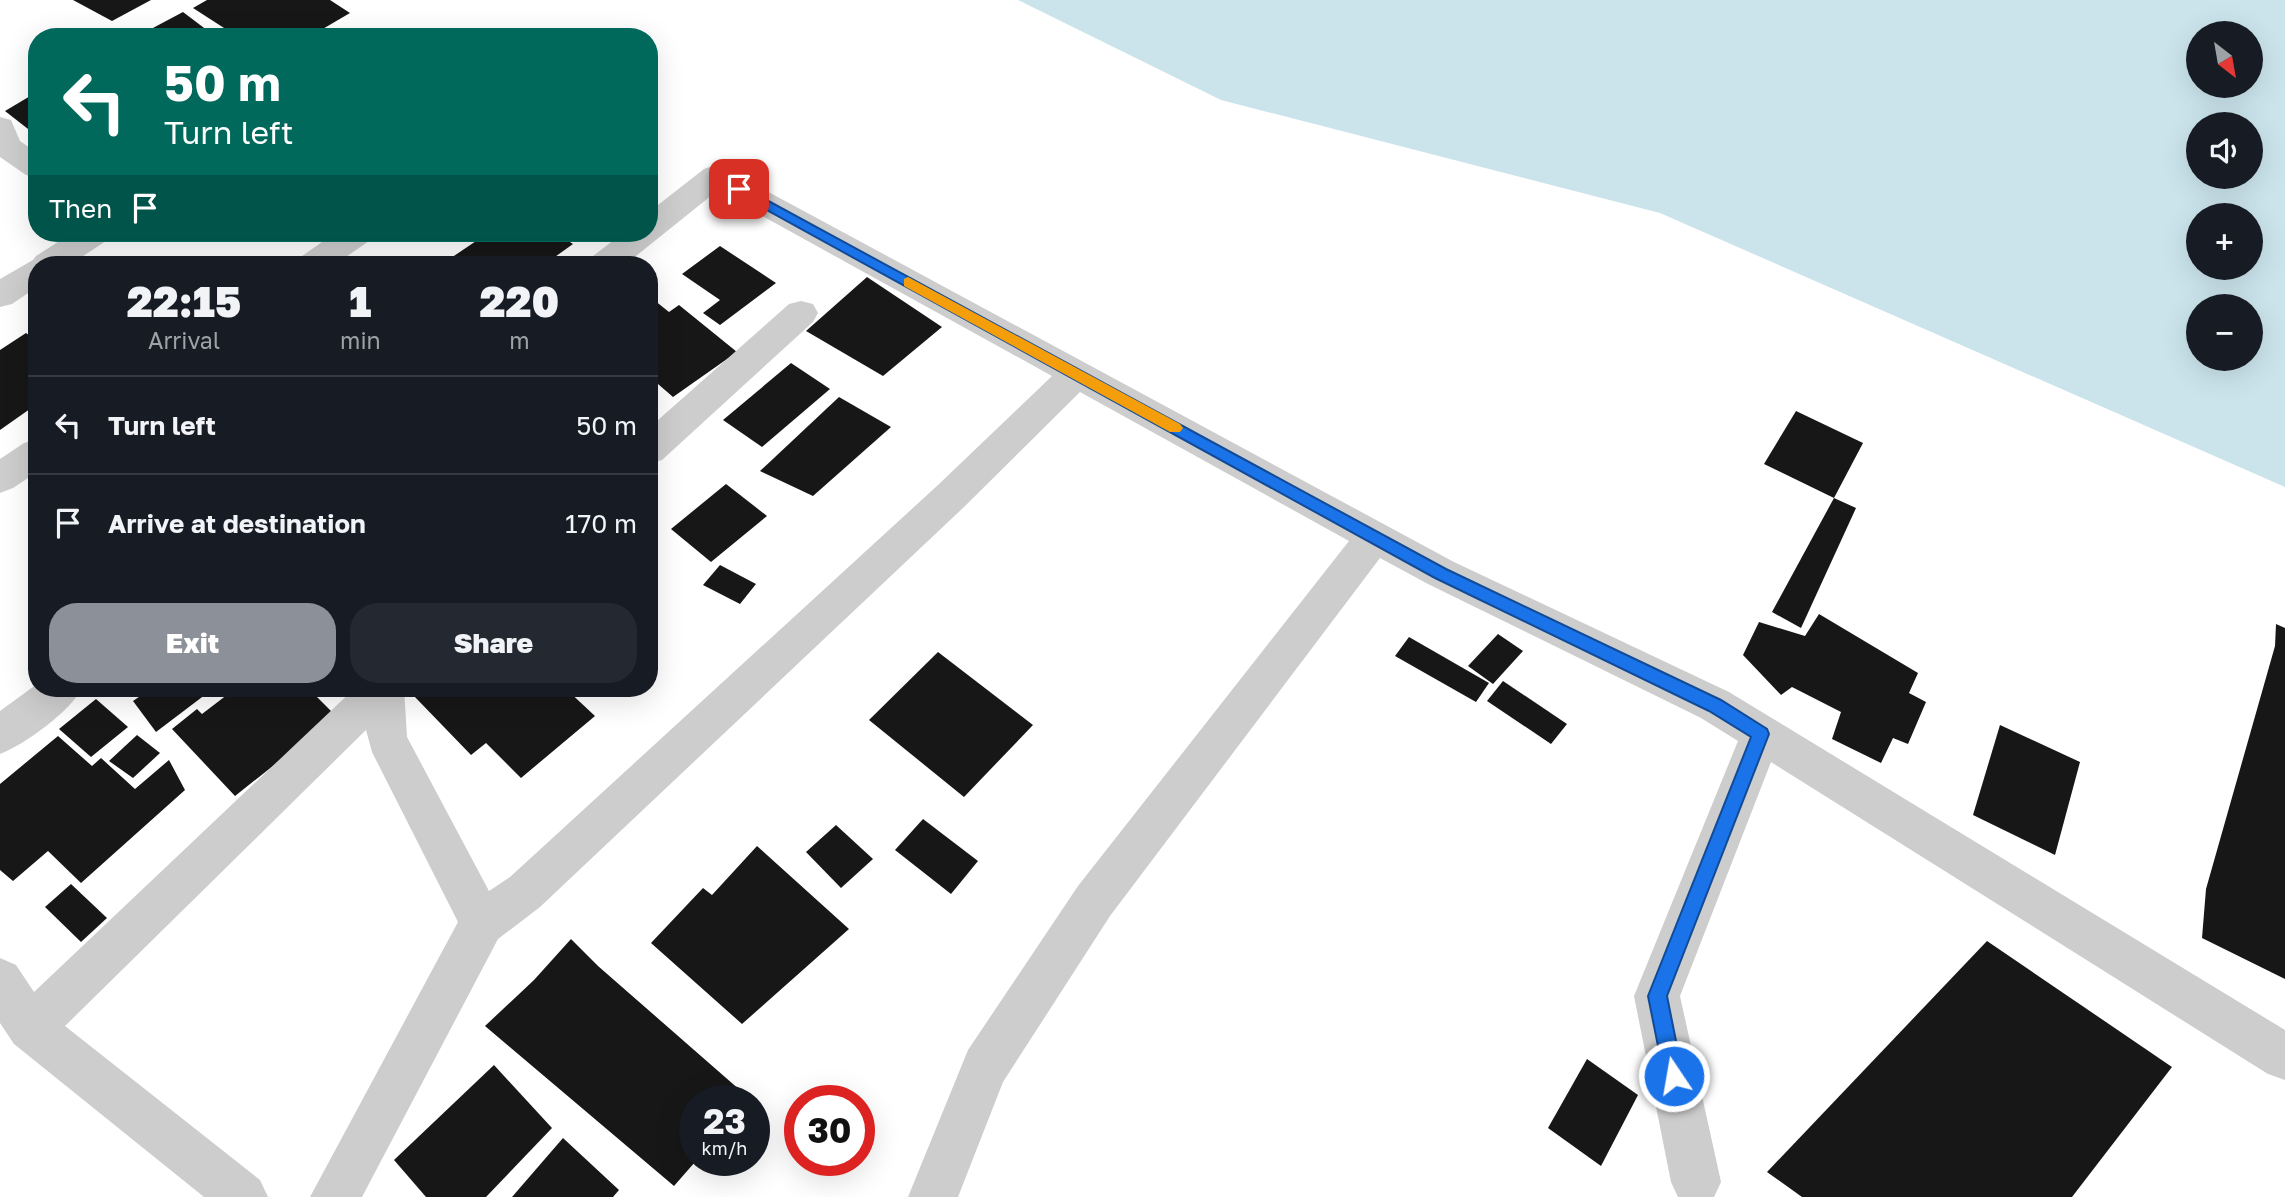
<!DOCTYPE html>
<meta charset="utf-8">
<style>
body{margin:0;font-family:"Golos Text",sans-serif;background:#242831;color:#f1f3f6;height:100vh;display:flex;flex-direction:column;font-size:26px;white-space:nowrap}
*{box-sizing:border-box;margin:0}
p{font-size:23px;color:#9ea1a6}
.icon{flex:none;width:38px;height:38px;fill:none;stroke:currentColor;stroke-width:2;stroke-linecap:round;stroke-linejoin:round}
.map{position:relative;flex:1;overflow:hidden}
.side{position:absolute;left:28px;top:256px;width:630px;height:441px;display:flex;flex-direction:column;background:#171b24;border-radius:28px;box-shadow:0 7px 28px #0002}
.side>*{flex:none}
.hud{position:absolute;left:28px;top:28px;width:630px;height:214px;border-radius:28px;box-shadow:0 7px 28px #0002;background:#00695c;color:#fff;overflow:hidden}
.needle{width:46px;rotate:149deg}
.buttons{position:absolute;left:2186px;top:21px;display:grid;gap:14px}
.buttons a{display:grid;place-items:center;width:77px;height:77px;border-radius:50%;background:#171b24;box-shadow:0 7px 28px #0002;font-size:35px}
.speed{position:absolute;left:679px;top:1085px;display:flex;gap:14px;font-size:35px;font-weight:700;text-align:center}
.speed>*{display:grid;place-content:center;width:91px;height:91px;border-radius:50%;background:#171b24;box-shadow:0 7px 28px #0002;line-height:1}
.speed small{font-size:18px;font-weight:400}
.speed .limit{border:10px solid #d22;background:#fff;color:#111}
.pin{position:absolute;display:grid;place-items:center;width:60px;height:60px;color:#fff;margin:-30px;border-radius:14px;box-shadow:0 4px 10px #0006}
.me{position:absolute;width:77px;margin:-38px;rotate:348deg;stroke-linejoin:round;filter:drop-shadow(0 0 5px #0008)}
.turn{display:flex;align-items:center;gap:24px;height:147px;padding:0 21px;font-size:32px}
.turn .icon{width:91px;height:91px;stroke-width:2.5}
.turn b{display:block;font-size:49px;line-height:60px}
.then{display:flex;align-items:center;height:66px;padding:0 21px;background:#0003;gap:14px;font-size:26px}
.eta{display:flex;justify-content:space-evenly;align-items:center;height:119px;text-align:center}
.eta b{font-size:42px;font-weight:800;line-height:49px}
.primary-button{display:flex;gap:14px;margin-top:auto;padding:14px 21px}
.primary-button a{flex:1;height:80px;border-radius:28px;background:#8c9099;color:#fff;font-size:28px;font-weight:800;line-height:80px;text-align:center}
.primary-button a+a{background:#242831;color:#f1f3f6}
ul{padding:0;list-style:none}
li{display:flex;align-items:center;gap:21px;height:98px;padding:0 21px;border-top:2px solid #363941}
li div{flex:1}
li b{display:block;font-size:26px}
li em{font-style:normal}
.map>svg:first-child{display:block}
</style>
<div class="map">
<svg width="2285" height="1197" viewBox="0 0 2285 1197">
<rect width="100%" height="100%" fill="#fff"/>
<path fill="#cbe4ec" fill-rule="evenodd" d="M1018,0h1267v487l-625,-274 -439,-113zM2198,33h52v53h-52zM2198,124h52v53h-52zM2198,215h52v53h-52zM2198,306h52v53h-52z"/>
<g fill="#171717">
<polygon points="73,0 151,0 112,21"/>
<polygon points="207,0 330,0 350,13 309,37 238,37 193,8"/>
<polygon points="183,12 216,37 136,37"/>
<polygon points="37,92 37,136 5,111"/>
<polygon points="488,233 556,233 573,244 545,264 442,264"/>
<polygon points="720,246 776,283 720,325 703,313 720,300 682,274"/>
<polygon points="867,277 942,327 883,376 806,331"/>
<polygon points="649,296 669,312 679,305 737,352 673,397 658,384 649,390"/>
<polygon points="26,333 37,341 37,404 0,430 0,350"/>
<polygon points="791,363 830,389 762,447 723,420"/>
<polygon points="839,397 891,427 813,496 760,471"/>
<polygon points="1796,411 1863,443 1834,498 1764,464"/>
<polygon points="726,484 767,516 711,562 671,529"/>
<polygon points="1834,498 1856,508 1801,628 1772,612"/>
<polygon points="720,565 756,584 740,604 703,585"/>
<polygon points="1819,614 1918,673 1909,693 1926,702 1908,744 1893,738 1881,763 1832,739 1841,712 1792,687 1781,695 1743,655 1759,622 1805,636"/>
<polygon points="2276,624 2285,628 2285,979 2202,938 2206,889 2275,646"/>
<polygon points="1498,634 1523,651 1493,684 1468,666"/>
<polygon points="1409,637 1489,683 1476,702 1395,656"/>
<polygon points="938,652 1033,725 964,797 869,720"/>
<polygon points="1503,681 1567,724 1551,744 1487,701"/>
<polygon points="152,688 214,688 156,732 133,701"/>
<polygon points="236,688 308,688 336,716 235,796 172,729 197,709 202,714"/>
<polygon points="425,688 565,688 595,716 521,778 486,743 471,755 414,696"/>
<polygon points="96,699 128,727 91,757 59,729"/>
<polygon points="2000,725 2080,762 2055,855 1973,815"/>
<polygon points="137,735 160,753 133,778 109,761"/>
<polygon points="58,736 92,766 101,758 135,789 169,760 185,790 81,883 48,851 13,881 0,870 0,784"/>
<polygon points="923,819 978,861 951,894 895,850"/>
<polygon points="836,825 873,859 841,888 806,852"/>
<polygon points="757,846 849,929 742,1024 651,943 703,888 712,895"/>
<polygon points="71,884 107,918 81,942 45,907"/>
<polygon points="571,939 598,966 749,1098 746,1101 695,1101 695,1162 674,1186 485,1026 534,980"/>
<polygon points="1987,941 2172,1067 2072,1197 1802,1197 1767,1172"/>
<polygon points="1587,1059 1638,1095 1601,1166 1548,1128"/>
<polygon points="494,1065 552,1128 486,1197 426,1197 394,1160"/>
<polygon points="563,1138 619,1190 613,1197 512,1197"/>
</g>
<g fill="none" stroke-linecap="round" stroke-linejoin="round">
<g fill="#cdcdcd" fill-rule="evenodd">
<polygon points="0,117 11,120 20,141 37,153 37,178 26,175 0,157"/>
<polygon points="715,165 726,169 1454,562 1729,692 2285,1030 2285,1080 2268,1074 1771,762 1680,996 1721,1182 1714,1197 1678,1197 1671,1182 1634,996 1738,741 1701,718 1428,584 1380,558 1110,916 1003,1082 958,1197 908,1197 968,1050 1078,886 1349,541 1080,392 964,507 540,907 498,939 362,1197 310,1197 458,922 372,752 366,730 65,1026 260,1180 268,1197 204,1197 14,1044 0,1023 0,958 16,965 34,992 355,688 404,688 407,737 489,891 510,877 938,485 1052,376 717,191 626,264 588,264 593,256 623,233 649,233 649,212 704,169"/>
<polygon points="72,233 111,233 106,241 71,264 37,264 37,287 12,304 0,307 0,279 33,260 36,256"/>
<polygon points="335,233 374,233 369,241 336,264 297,264 302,256"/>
<polygon points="801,301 813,304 818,313 813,322 662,460 649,464 649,428 789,304"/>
<polygon points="37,439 37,472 13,488 0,493 0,459 24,443"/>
<path d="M37,684v4h45c-11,23 -58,57 -82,66v-43z"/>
</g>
</g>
<polygon fill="#1a73e8" stroke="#114b97" stroke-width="2" points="739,185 1446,569 1721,700 1767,729 1769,734 1667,996 1683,1076 1681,1083 1674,1085 1667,1083 1664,1076 1648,996 1751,737 1709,711 1435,578 734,192 734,186"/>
<polygon fill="#f59e0b" points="908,277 1180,424 1183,428 1180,432 1170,432 904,286 904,279"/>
</svg>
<div class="buttons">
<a><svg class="needle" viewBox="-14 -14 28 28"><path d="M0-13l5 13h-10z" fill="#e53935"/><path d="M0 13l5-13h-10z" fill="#9ea1a6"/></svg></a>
<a><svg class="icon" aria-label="sound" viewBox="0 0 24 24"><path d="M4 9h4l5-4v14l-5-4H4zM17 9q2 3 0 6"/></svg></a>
<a>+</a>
<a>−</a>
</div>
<div class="speed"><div>23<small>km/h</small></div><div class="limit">30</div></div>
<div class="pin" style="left:739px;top:189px;background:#d93025"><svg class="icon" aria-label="arrive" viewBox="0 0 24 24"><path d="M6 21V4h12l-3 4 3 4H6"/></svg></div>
<svg class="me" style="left:1674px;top:1076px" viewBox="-20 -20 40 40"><circle r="17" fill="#1a73e8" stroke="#fff" stroke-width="3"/><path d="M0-11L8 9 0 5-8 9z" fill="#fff"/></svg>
<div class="hud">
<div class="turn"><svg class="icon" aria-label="left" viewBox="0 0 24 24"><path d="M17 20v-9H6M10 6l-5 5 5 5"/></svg><div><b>50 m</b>Turn left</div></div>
<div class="then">Then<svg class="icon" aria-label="arrive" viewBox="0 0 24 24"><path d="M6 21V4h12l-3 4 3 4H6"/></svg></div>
</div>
<section class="side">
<div class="eta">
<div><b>22:15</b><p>Arrival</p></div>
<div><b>1</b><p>min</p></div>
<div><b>220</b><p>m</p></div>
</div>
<ul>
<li><svg class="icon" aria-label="left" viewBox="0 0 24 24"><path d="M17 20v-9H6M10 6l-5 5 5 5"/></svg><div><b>Turn left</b></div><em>50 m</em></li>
<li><svg class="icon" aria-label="arrive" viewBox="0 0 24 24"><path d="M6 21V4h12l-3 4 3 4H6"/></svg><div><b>Arrive at destination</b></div><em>170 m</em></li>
</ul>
<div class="primary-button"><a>Exit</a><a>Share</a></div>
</section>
</div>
